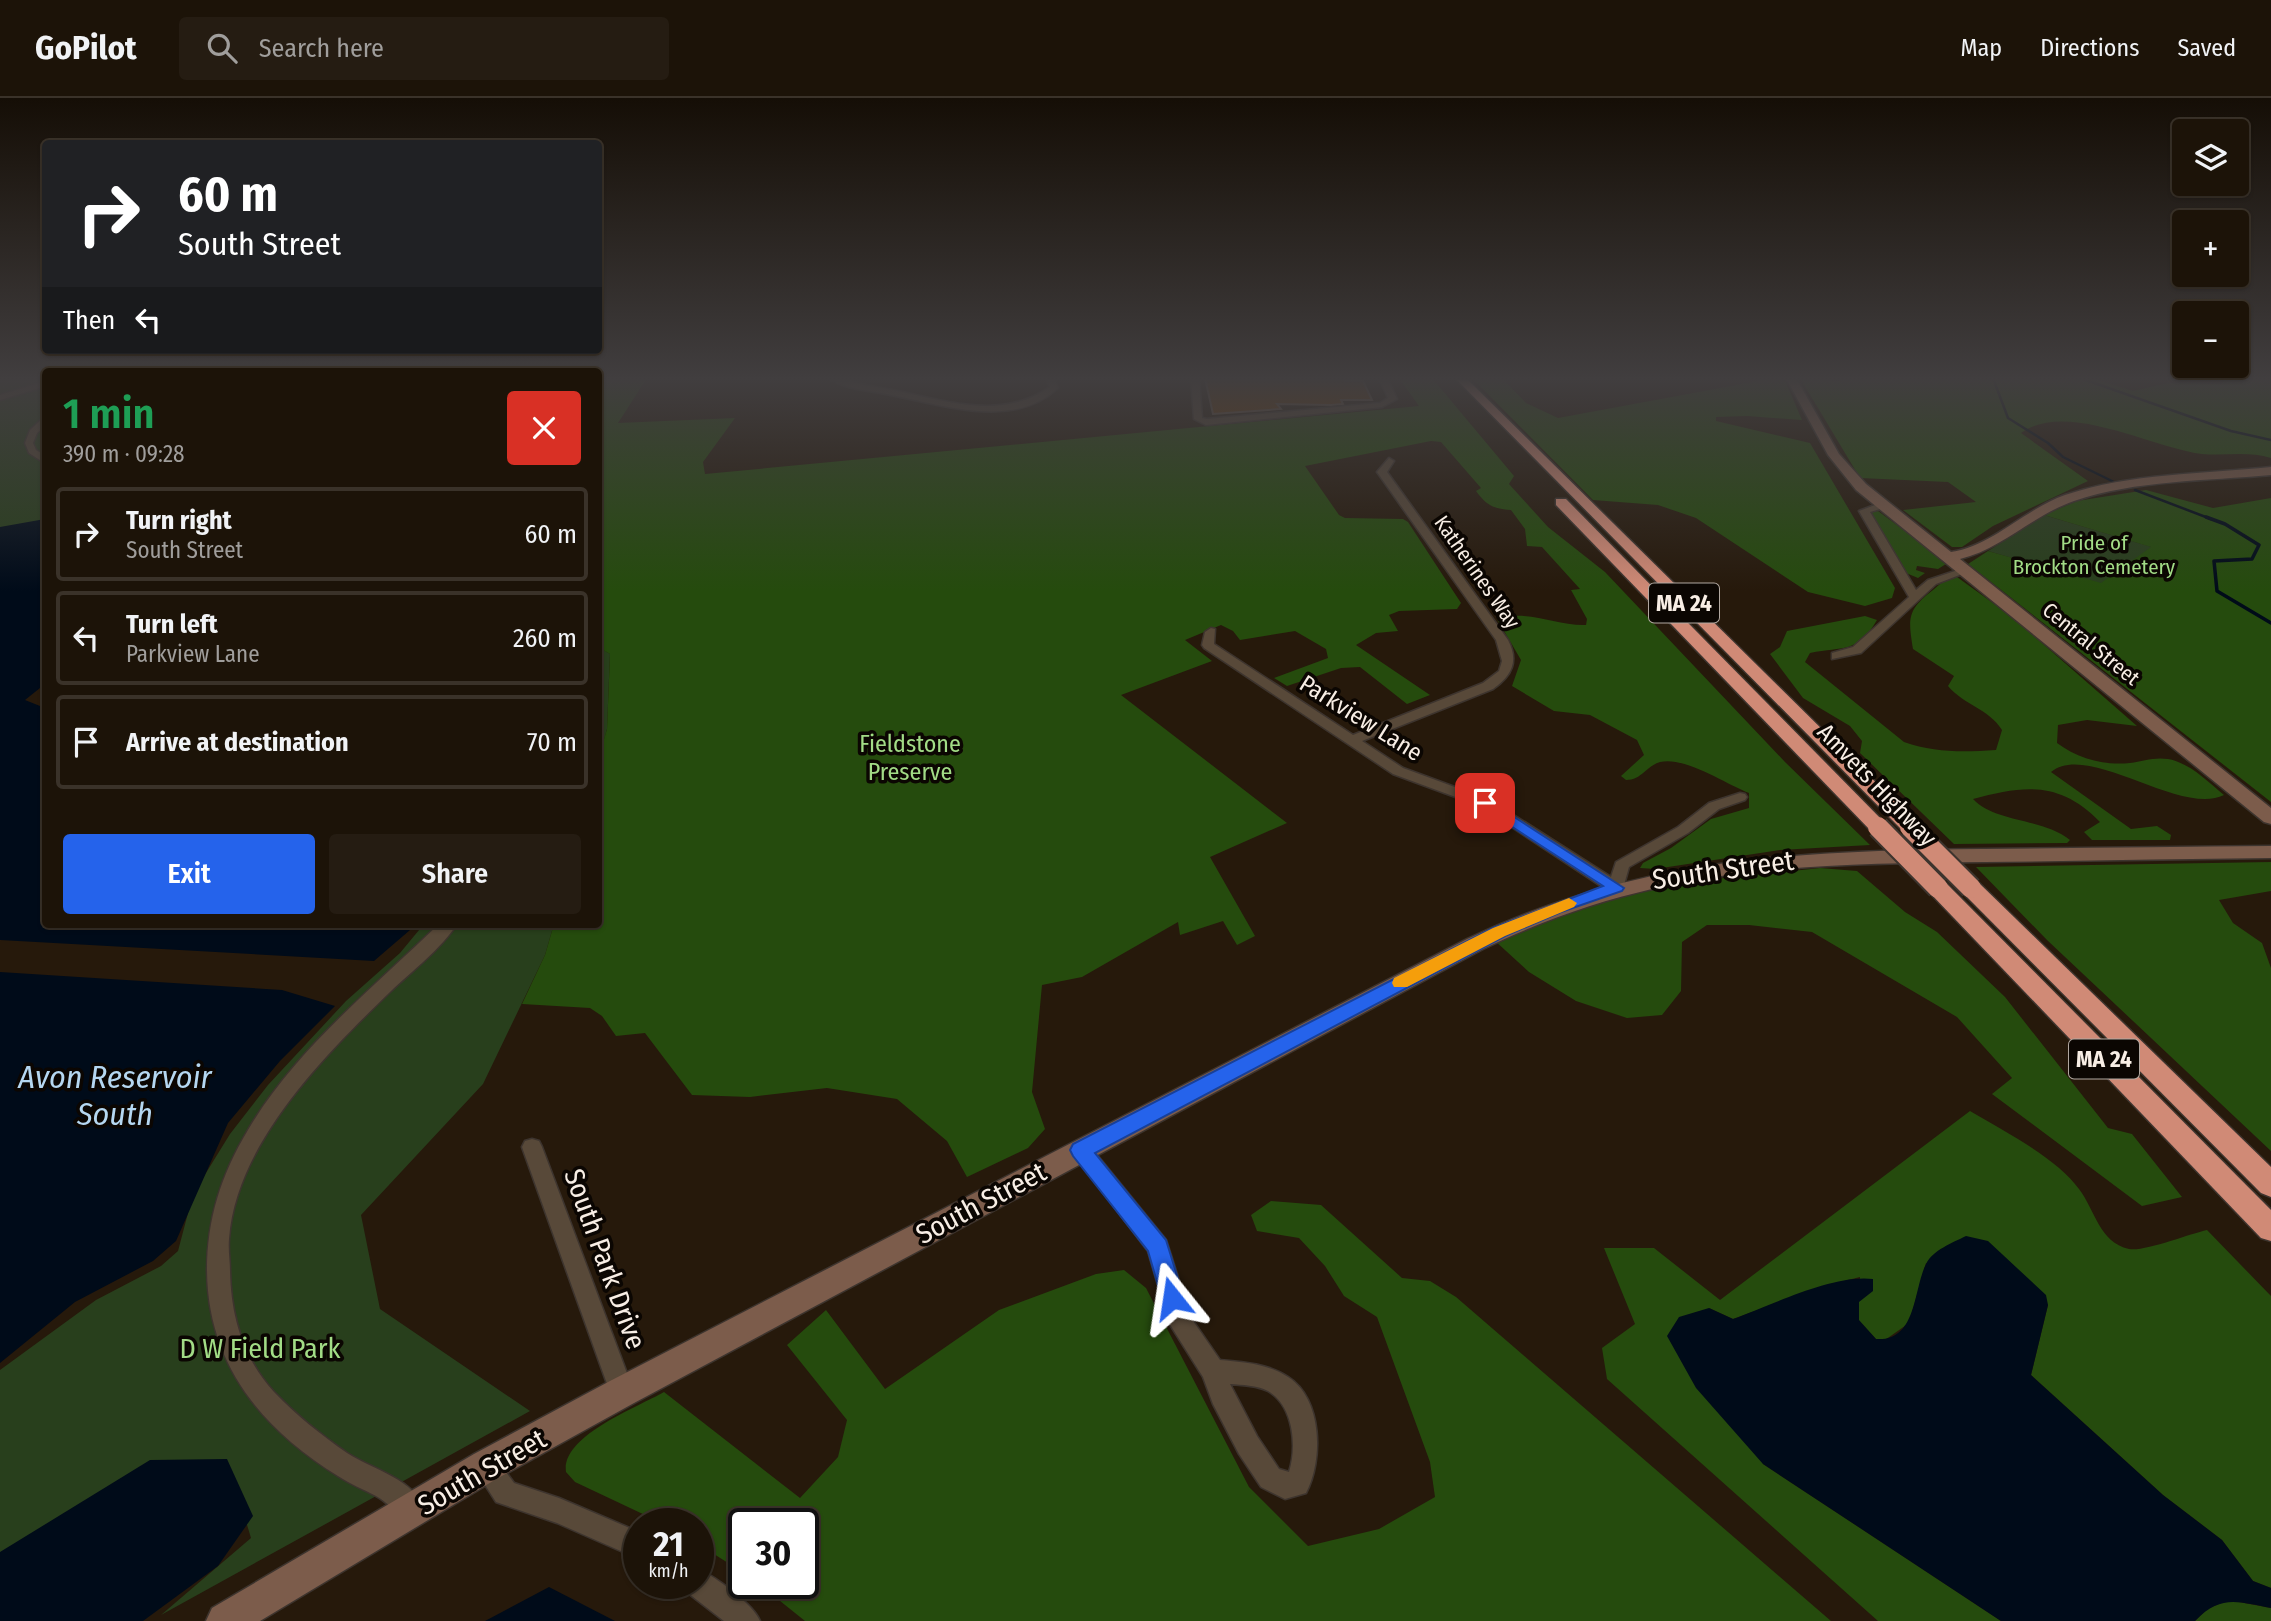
<!DOCTYPE html>
<meta charset="utf-8">
<style>
body{margin:0;font-family:"Fira Sans Condensed",sans-serif;background:#251c12;color:#f1f3f6;height:100vh;display:flex;flex-direction:column;font-size:26px;white-space:nowrap}
*{box-sizing:border-box;margin:0}
p{font-size:23px;color:#a09e9c}
.icon{flex:none;width:38px;height:38px;fill:none;stroke:currentColor;stroke-width:2;stroke-linecap:round;stroke-linejoin:round}
.map{position:relative;flex:1;overflow:hidden}
.side{position:absolute;left:42px;top:270px;width:560px;height:560px;display:flex;flex-direction:column;background:#1c1308;border-radius:7px;box-shadow:0 2px 5px #0004,0 0 0 2px #3a3229}
.side>*{flex:none}
.hud{position:absolute;left:42px;top:42px;width:560px;height:214px;border-radius:7px;box-shadow:0 2px 5px #0004,0 0 0 2px #3a3229;background:#202124;color:#fff;overflow:hidden}
.tools{position:absolute;left:2172px;top:21px;display:grid;gap:14px}
.tools a{display:grid;place-items:center;width:77px;height:77px;border-radius:7px;background:#1c1308;box-shadow:0 2px 5px #0004,0 0 0 2px #3a3229;font-size:35px}
.speed{position:absolute;left:623px;top:1410px;display:flex;gap:14px;font-size:35px;font-weight:700;text-align:center}
.speed>*{display:grid;place-content:center;width:91px;height:91px;border-radius:50%;background:#1c1308;box-shadow:0 2px 5px #0004,0 0 0 2px #3a3229;line-height:1}
.speed small{font-size:18px;font-weight:400}
.speed .limit{border:4px solid #111;border-radius:10px;background:#fff;color:#111}
.pin{position:absolute;display:grid;place-items:center;width:60px;height:60px;color:#fff;margin:-30px;border-radius:14px;box-shadow:0 4px 10px #0006}
.me{position:absolute;width:77px;margin:-38px;rotate:345deg;stroke-linejoin:round;filter:drop-shadow(0 0 5px #0008)}
.turn{display:flex;align-items:center;gap:24px;height:147px;padding:0 21px;font-size:32px}
.turn .icon{width:91px;height:91px;stroke-width:2.5}
.turn b{display:block;font-size:49px;line-height:60px}
.then{display:flex;align-items:center;height:66px;padding:0 21px;background:#0003;gap:14px;font-size:26px}
.round{display:grid;place-items:center;flex:none;width:74px;height:74px;border-radius:7px;background:#251c12}
.head{display:flex;align-items:center;justify-content:space-between;height:119px;padding:0 21px}
h1{font-size:42px;font-weight:600;line-height:52px;color:#1e9e55}
.action{display:flex;gap:14px;margin-top:auto;padding:14px 21px}
.action a{flex:1;height:80px;border-radius:7px;background:#2563eb;color:#fff;font-size:28px;font-weight:600;line-height:80px;text-align:center}
.action a+a{background:#251c12;color:#f1f3f6}
ul{padding:0;list-style:none}
li{display:flex;align-items:center;gap:21px;height:94px;margin:0 14px 10px;padding:0 7px;border:4px solid #3a3229;border-radius:7px}
li div{flex:1}
li b{display:block;font-size:26px}
li em{font-style:normal}
header{display:flex;align-items:center;gap:42px;box-sizing:border-box;height:98px;padding:0 35px;background:#1c1308;border-bottom:2px solid #3a3229}
header strong{font-size:33px}
nav{display:flex;gap:38px;margin-inline-start:auto;font-size:24px}
.search{width:490px;height:63px;background:#251c12;display:flex;align-items:center;gap:18px;box-sizing:border-box;padding:0 24px;border-radius:7px;color:#a09e9c;font-size:26px}
.map>svg:first-child{display:block}
</style>
<header>
<strong>GoPilot</strong>
<div class="search"><svg class="icon" aria-label="search" viewBox="0 0 24 24"><circle cx="10" cy="10" r="6"/><path d="M15 15l6 6"/></svg>Search here</div>
<nav><a>Map</a><a>Directions</a><a>Saved</a></nav>
</header>
<div class="map">
<svg width="2271" height="1523" viewBox="0 0 2271 1523">
<rect width="100%" height="100%" fill="#26190b"/>
<g fill="#283f1c">
<polygon points="0,280 45,280 45,582 0,590"/>
<polygon points="2044,417 2152,449 2101,486 1988,453"/>
<polygon points="599,549 610,556 607,631 599,661"/>
<polygon points="424,826 554,826 545,857 483,986 361,1117 380,1211 530,1313 161,1517 251,1440 231,1374 0,1523 0,1272 96,1202 161,1168 178,1153 193,1096 230,1036 268,987 346,903 400,855"/>
</g>
<g fill="#254b0d">
<path d="M599,280h48l-29,45 117,-5 -32,44 2,12 714,-68 -20,-28h33l82,98 -5,8 39,43 57,45 180,190 85,83 -90,5 -125,19 -15,-1 3,-5 28,-15 40,-29 38,-11v-15c-25,-10 -65,-37 -89,-31 -14,4 -18,18 -34,18l-5,-4 23,-21 -7,-15 -47,-25 -36,-4 -42,-25 9,-26 -24,-41c31,-10 58,7 89,6l1,-6 -16,-29 9,-1 -38,-42 -15,-1 -2,-17 -14,-19c-17,-1 -25,-5 -35,-19l5,-3 -40,-46 -10,-1 -126,25 34,49 6,3 58,1 5,3 53,81 -4,6 -58,2 -10,4 9,16 -22,2 -20,12 74,50 -23,9 -47,-37 -19,1 -54,18 -13,-8 54,-20 -2,-9 -31,-18 -55,9 -7,-9 -12,-6 -36,15 27,21 -91,34 166,128 -77,34 45,79 -18,9 -14,-24 -43,14 -2,-13 -96,55 -40,8 -10,107 13,37 -17,19 -61,29 -20,-36 -50,-42 -70,-11 -77,9 -58,-2 -47,-62 -29,3 -14,-20 -12,-8 -68,-4 23,-49 9,-31h44v-165l9,-30 3,-75 -12,-7z"/>
<polygon points="1472,280 1502,280 1526,305 1558,320 1758,283 1758,280 1784,280 1802,322 1747,318 1716,319 1716,323 1810,345 1895,490 1892,500 1865,508 1808,494 1696,420 1658,407 1593,402"/>
<path d="M1800,280l38,3 10,-3h244l41,13 35,-8 53,1 6,-6h44v80c-22,-7 -46,-2 -69,-4 -50,-6 -136,-54 -181,-21l67,48 -95,45 -31,21h-10l-49,-37 73,-8 -28,-20 -88,-4z"/>
<polygon points="2146,392 2213,410 2271,400 2271,704 1968,466 1988,453 2101,485 2151,449 2044,417 2077,403"/>
<polygon points="1878,413 1943,461 1946,466 1938,471 1917,468 1916,472 1925,475 1918,480 1906,475 1871,414"/>
<path d="M1957,479l54,39 126,110 -50,-6 -29,5 -1,18c20,15 47,23 73,20 13,-2 24,-6 38,-4 22,4 39,22 56,36 -43,22 -136,-54 -173,-23l80,57 26,-3 14,9 -1,5h-78l-8,-8 16,-10c-40,-41 -75,-37 -127,-23 23,24 70,19 97,41l-3,3 -113,1 -94,-91 2,-12 -12,-15 -47,-28 -33,-44 10,-7 7,-16 78,-15 12,4c-20,34 -33,26 -67,33l-5,9 99,80c31,11 60,10 92,8l6,-20c-13,-21 -38,-25 -54,-44l6,-10 -41,-27c-5,-31 -6,-39 20,-59 7,-6 14,-13 24,-13z"/>
<polygon points="2271,764 2271,793 2219,802 2233,825 2262,845 2271,870 2271,1053 2047,842 1976,769"/>
<polygon points="1820,770 1857,773 1905,814 1937,834 2005,899 2108,1030 2132,1036 2182,1099 2142,1108 1992,996 2012,980 1957,919 1812,834 1749,827 1707,827 1682,844 1681,893 1662,917 1627,920 1576,903 1529,874 1494,842 1547,820 1667,786"/>
<path d="M1970,1013c32,19 87,47 109,78 16,21 20,53 50,60 15,3 60,-15 78,-19l64,66v292l-18,-7 -31,-41 -59,-45 -132,-120 17,-70 -122,-42 -17,60 -24,17 -9,-1 -18,-19 2,-43 -36,9 -91,33 -24,-11 54,156 238,157h-123l-271,-242 -5,-31 33,-24 -31,-76h50l66,52z"/>
<path d="M1271,1103l50,4 81,73 28,3 26,16 375,324h-1026l-46,-37h44v-60h-59v49l-46,-29v-20h-34l-89,-42 -9,-10c-5,-36 70,-64 98,-80l136,106 38,-41 9,-37 -60,-75 39,-35 59,79 114,-79 97,-36 28,-4 22,18 103,199 59,59 71,-17 56,-32 -5,-35 -53,-145 -33,-21 -19,-30 -26,-28 -42,-7 -6,-16z"/>
<polygon points="2228,1502 2271,1510 2271,1523 2195,1523 2207,1511"/>
</g>
<g fill="#000b19">
<polygon points="45,421 45,586 25,602 45,610 46,826 417,826 374,863 0,842 0,429"/>
<polygon points="0,874 282,892 335,908 280,963 228,1025 176,1143 153,1163 75,1204 0,1265"/>
<path d="M1966,1138l22,5 58,54 2,10 -17,70 132,120 59,45 31,41 18,7v20c-33,-6 -50,-14 -76,13h-194l-238,-157 -67,-76 -29,-52 12,-19 30,-9 24,11c39,-14 100,-45 140,-40v12l-14,11v18l17,19c41,3 37,-49 50,-75 7,-14 26,-21 40,-28z"/>
<polygon points="227,1361 253,1418 218,1468 143,1523 0,1523 0,1454 150,1362"/>
<polygon points="549,1489 615,1523 485,1523"/>
</g>
<g fill="none" stroke-linecap="round" stroke-linejoin="round">
<g stroke="#000b19" stroke-width="2.5">
<polyline points="1993,280 2008,320 2048,345 2063,359 2114,384"/>
<polyline points="2080,280 2231,333 2271,342"/>
<polyline points="2135,392 2211,421"/>
</g>
<polyline stroke="#000b19" stroke-width="3.5" points="2206,419 2225,426 2259,447 2252,461 2214,463 2217,493 2271,525"/>
</g>
<polygon fill="#723a00" stroke="#6d5a4d" stroke-width="2" points="1205,280 1344,280 1345,283 1363,283 1372,302 1341,302 1343,306 1331,307 1277,306 1281,311 1213,316"/>
<g fill="none" stroke-linecap="round" stroke-linejoin="round">
<g stroke="#3d342e" stroke-width="3">
<g id="street">
<path d="M828,280h11c19,7 39,9 59,13 51,11 105,29 152,-4l-4,-9h8l4,10c-45,42 -114,17 -167,7 -21,-5 -45,-5 -63,-17z"/>
<polygon points="1191,280 1199,280 1202,320 1207,321 1380,305 1388,300 1379,280 1387,280 1397,301 1382,309 1206,327 1194,321"/>
<polygon points="46,283 46,288 0,302 0,297"/>
<polygon points="43,320 46,320 46,327 37,335 33,345 36,352 46,358 46,366 29,355 25,345 30,332"/>
<path d="M1389,360l5,3 -7,11 121,168c11,21 4,36 -15,49l-131,52 41,27 87,32 121,77 5,-15 62,-35 31,-24 31,-10 5,1 2,3 -2,3 -26,9 -31,24 -59,34 -7,25h-12l-130,-86 -87,-32 -189,-126 -2,-3 3,-13 6,-4 4,1 -1,15 139,91 130,-52 16,-12 3,-10 -6,-21 -119,-168z"/>
<polygon points="1883,404 1888,407 1887,409 1870,414 1916,492 1928,482 1964,470 1970,473 1936,486 1861,555 1832,561 1832,555 1853,549 1909,499 1859,413"/>
<path d="M439,826h18c-16,25 -45,47 -67,68 -65,63 -154,151 -161,247 -1,11 1,22 1,32 1,46 13,87 44,121 22,23 47,43 73,61 28,18 66,25 79,58l-4,9 -9,4c-15,-6 -23,-21 -37,-28 -13,-7 -26,-12 -38,-20 -77,-48 -130,-112 -131,-205 0,-52 14,-96 41,-141 47,-80 125,-142 191,-206z"/>
<polygon points="532,1041 539,1043 542,1049 634,1294 631,1302 622,1306 613,1302 610,1294 522,1049 525,1043"/>
<path d="M1081,1044l7,2 78,96 25,78 29,42c23,2 49,4 68,17 35,22 35,84 18,116l-21,6 -24,-12 -22,-33 -26,-50 -10,-27 -34,-54 -21,-72 -77,-101 3,-6zM1230,1286c12,1 27,1 38,7 26,15 29,56 21,81l-10,-3 -22,-33z"/>
<polygon points="486,1355 495,1359 514,1385 559,1400 639,1434 639,1461 557,1425 496,1404 473,1368 477,1359"/>
<path d="M698,1471c18,8 55,35 62,52h-36l-36,-28 -4,-9h14z"/>
</g>
</g>
<g stroke="#3d342e" stroke-width="3">
<g id="secondary">
<path d="M1786,280h10l43,76 27,30 85,68c41,-6 74,-43 114,-57 66,-22 138,-21 206,-28v8c-65,6 -135,5 -197,26 -41,14 -72,48 -114,58l311,249v16l-7,-2 -408,-332 -28,-35z"/>
<path d="M2271,748v12c-96,1 -191,3 -287,4 -186,2 -329,4 -501,87l-849,454 -136,75 -238,143h-54l6,-13 262,-154 136,-73 857,-442c174,-82 329,-88 517,-90 96,-1 191,-2 287,-3z"/>
</g>
</g>
<g stroke="#3d342e" stroke-width="3">
<g id="highway">
<polygon points="1455,280 1466,280 1917,725 1920,729 1917,733 1903,733"/>
<polygon points="1556,401 1566,401 1885,725 1888,729 1885,733 1871,733 1556,407"/>
<polygon points="1938,783 1946,785 2271,1112 2271,1143 2261,1140 1930,795 1927,790"/>
<polygon points="1971,783 1979,785 2271,1069 2271,1099 2261,1095 1963,795 1960,790"/>
</g>
</g>
<use href="#street" fill="#584939" fill-rule="evenodd"/>
<use href="#secondary" fill="#7c5c4b" fill-rule="evenodd"/>
<use href="#highway" fill="#d08a76" fill-rule="evenodd"/>
<g stroke="#3d342e" stroke-width="24" stroke-linecap="butt">
<g id="highway-bridge">
<polyline points="1878,729 1938,790"/>
<polyline points="1910,729 1971,790"/>
</g>
</g>
<use href="#highway-bridge" stroke="#d08a76" stroke-width="20"/>
</g>
<linearGradient id="sky" x2="0" y2="1"><stop stop-color="#150e06"/><stop offset="0.57" stop-color="#413e3f"/><stop offset="1" stop-color="#413e3f" stop-opacity="0"/></linearGradient>
<rect width="2271" height="493" fill="url(#sky)"/>
<polygon fill="#2563eb" stroke="#184099" stroke-width="2" points="1485,700 1624,790 1622,793 1561,814 1505,838 1095,1055 1166,1142 1184,1200 1180,1208 1172,1211 1164,1208 1148,1153 1073,1058 1070,1052 1073,1046 1493,830 1603,788 1480,708 1478,705"/>
<polygon fill="#f59e0b" points="1569,800 1577,805 1574,809 1505,838 1407,889 1394,889 1392,885 1394,880 1493,830"/>
<g text-anchor="middle" dominant-baseline="central" stroke-width="7" stroke-linejoin="round" paint-order="stroke">
<g font-size="21" fill="#a2dc86" stroke="#0b0602">
<text x="2094" y="445">Pride of<tspan x="2094" dy="24">Brockton Cemetery</tspan></text>
</g>
<g font-size="21" fill="#f8eee5" stroke="#0b0602">
<text transform="translate(1477 474) rotate(55)">Katherines Way</text>
<text transform="translate(2091 546) rotate(39)">Central Street</text>
</g>
<g fill="#0b0602" stroke="#b1a8a1" stroke-width="2">
<rect x="1649" y="485.5" width="70" height="39" rx="5"/>
<rect x="2069" y="941.5" width="70" height="39" rx="5"/>
</g>
<g font-size="23" font-weight="bold" fill="#f8eee5">
<text x="1684" y="505">MA 24</text>
<text x="2104" y="961">MA 24</text>
</g>
<g font-size="24" fill="#f8eee5" stroke="#0b0602">
<text transform="translate(1361 620) rotate(32)">Parkview Lane</text>
<text transform="translate(1877 687) rotate(46)">Amvets Highway</text>
</g>
<g font-size="24" fill="#a2dc86" stroke="#0b0602">
<text x="910" y="646">Fieldstone<tspan x="910" dy="28">Preserve</tspan></text>
</g>
<g font-size="28" fill="#f8eee5" stroke="#0b0602">
<text transform="translate(1723 772) rotate(-8)">South Street</text>
<text transform="translate(981 1105) rotate(-28)">South Street</text>
<text transform="translate(605 1161) rotate(70)">South Park Drive</text>
<text transform="translate(482 1374) rotate(-30)">South Street</text>
</g>
<g font-size="28" fill="#a2dc86" stroke="#0b0602">
<text x="260" y="1250">D W Field Park</text>
</g>
<g font-size="32" font-style="italic" fill="#b5d7f1" stroke="#0b0602">
<text x="115" y="979">Avon Reservoir<tspan x="115" dy="37">South</tspan></text>
</g>
</g>
</svg>
<div class="tools">
<a><svg class="icon" aria-label="layers" viewBox="0 0 24 24"><path d="M12 4l9 5-9 5-9-5zM3 14l9 5 9-5"/></svg></a>
<a>+</a>
<a>−</a>
</div>
<div class="speed"><div>21<small>km/h</small></div><div class="limit">30</div></div>
<div class="pin" style="left:1485px;top:705px;background:#d93025"><svg class="icon" aria-label="arrive" viewBox="0 0 24 24"><path d="M6 21V4h12l-3 4 3 4H6"/></svg></div>
<svg class="me" style="left:1172px;top:1200px" viewBox="-20 -20 40 40"><path d="M0-17L14 15 0 8-14 15z" fill="#2563eb" stroke="#fff" stroke-width="4"/></svg>
<div class="hud">
<div class="turn"><svg class="icon" aria-label="right" viewBox="0 0 24 24"><path d="M7 20v-9h11M14 6l5 5-5 5"/></svg><div><b>60 m</b>South Street</div></div>
<div class="then">Then<svg class="icon" aria-label="left" viewBox="0 0 24 24"><path d="M17 20v-9H6M10 6l-5 5 5 5"/></svg></div>
</div>
<section class="side">
<div class="head"><div><h1>1 min</h1><p>390 m · 09:28</p></div><a class="round" style="background:#d93025;color:#fff"><svg class="icon" aria-label="close" viewBox="0 0 24 24"><path d="M6 6l12 12M18 6L6 18"/></svg></a></div>
<ul>
<li><svg class="icon" aria-label="right" viewBox="0 0 24 24"><path d="M7 20v-9h11M14 6l5 5-5 5"/></svg><div><b>Turn right</b><p>South Street</p></div><em>60 m</em></li>
<li><svg class="icon" aria-label="left" viewBox="0 0 24 24"><path d="M17 20v-9H6M10 6l-5 5 5 5"/></svg><div><b>Turn left</b><p>Parkview Lane</p></div><em>260 m</em></li>
<li><svg class="icon" aria-label="arrive" viewBox="0 0 24 24"><path d="M6 21V4h12l-3 4 3 4H6"/></svg><div><b>Arrive at destination</b></div><em>70 m</em></li>
</ul>
<div class="action"><a>Exit</a><a>Share</a></div>
</section>
</div>
